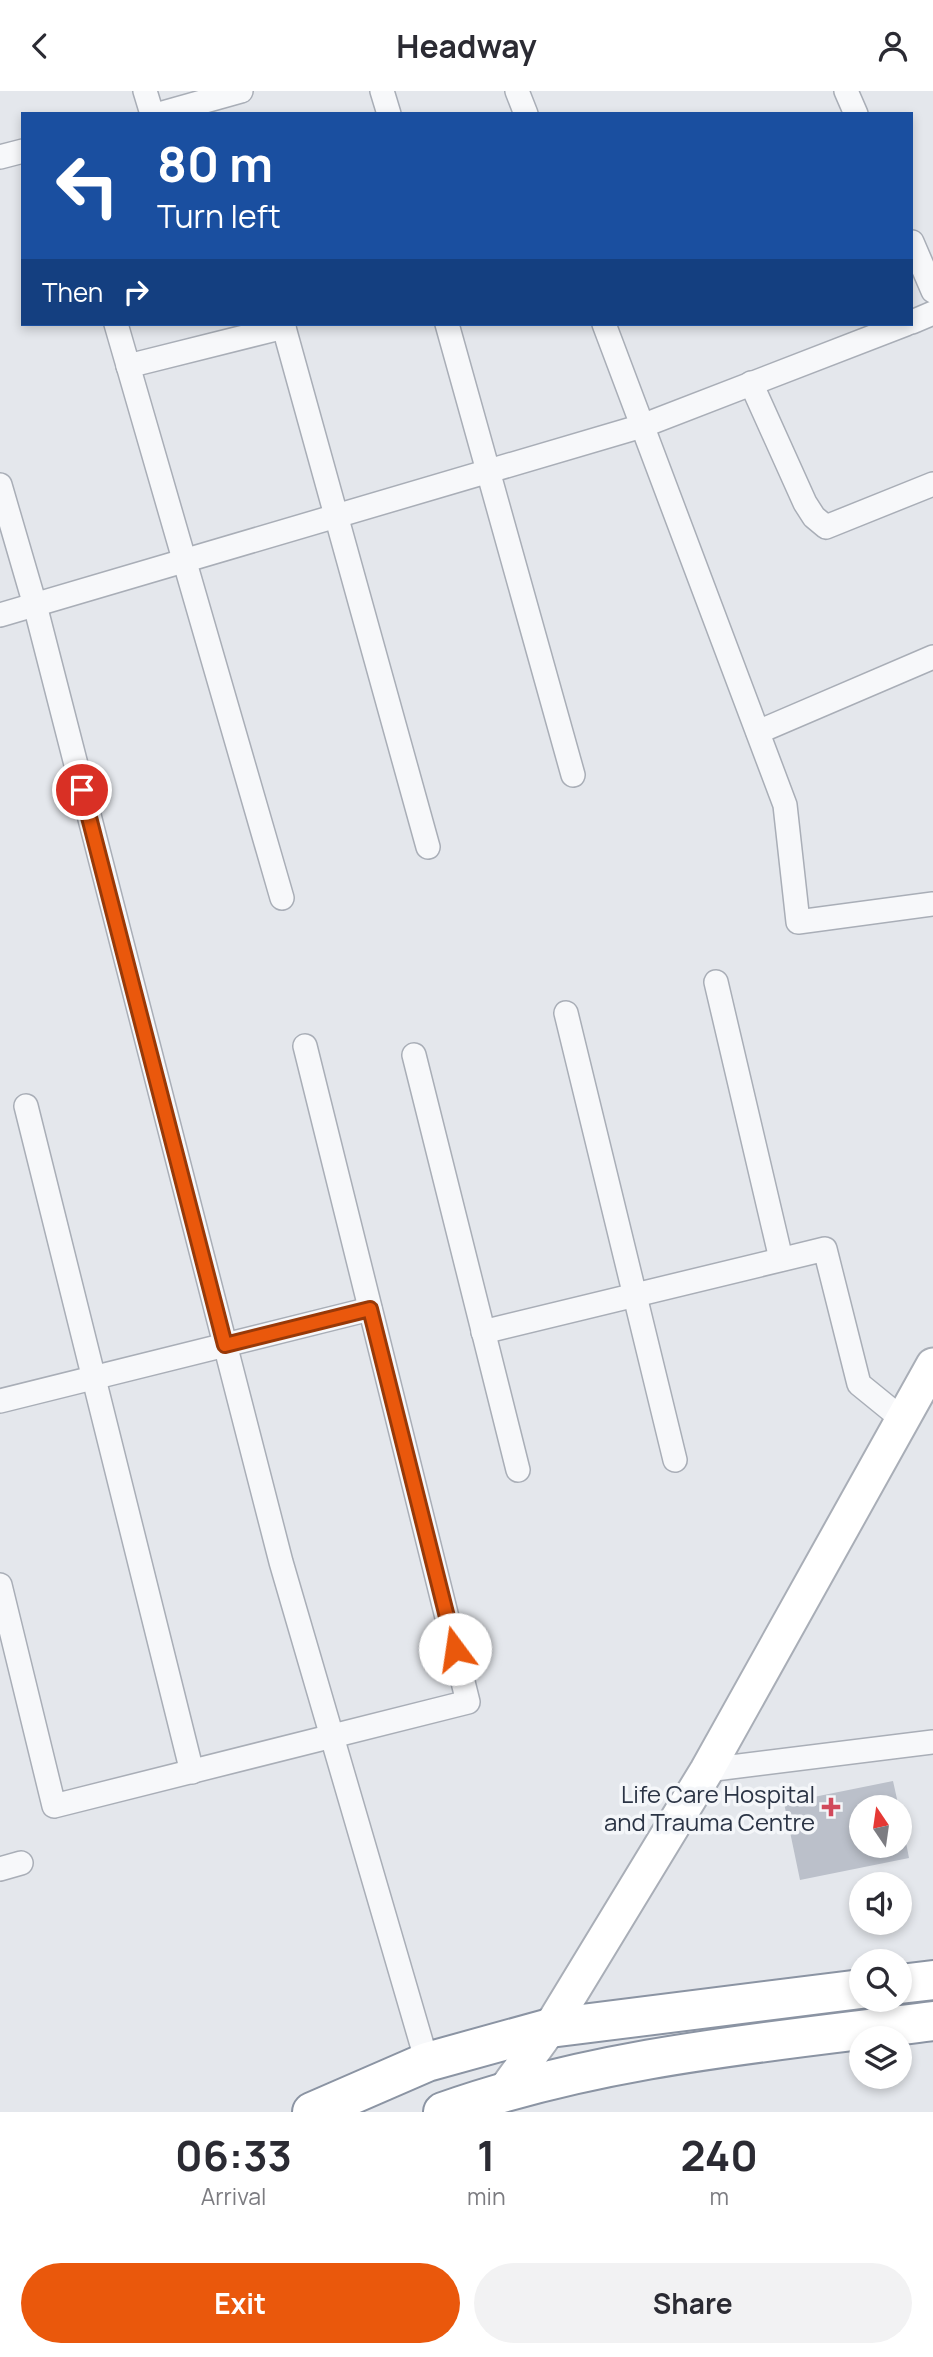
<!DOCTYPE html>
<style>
body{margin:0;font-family:Manrope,sans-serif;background:#f2f2f3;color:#2b2b33;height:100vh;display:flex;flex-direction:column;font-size:26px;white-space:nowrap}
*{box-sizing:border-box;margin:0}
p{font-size:23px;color:#7c7c81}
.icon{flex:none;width:38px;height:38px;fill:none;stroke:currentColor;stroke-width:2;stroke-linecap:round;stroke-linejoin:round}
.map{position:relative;height:2021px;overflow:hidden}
.side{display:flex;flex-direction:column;background:#fff;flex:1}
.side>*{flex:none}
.guide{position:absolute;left:21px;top:21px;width:892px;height:214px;border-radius:0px;box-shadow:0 4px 10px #0003;background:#1a4fa0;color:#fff;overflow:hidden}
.needle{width:46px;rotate:347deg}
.controls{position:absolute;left:849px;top:1704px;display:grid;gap:14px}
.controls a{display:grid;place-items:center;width:63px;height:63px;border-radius:50%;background:#fff;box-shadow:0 4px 10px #0003;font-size:35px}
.pin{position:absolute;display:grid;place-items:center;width:60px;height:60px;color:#fff;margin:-30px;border:4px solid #fff;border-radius:50%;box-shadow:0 2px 7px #0007}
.me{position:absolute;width:77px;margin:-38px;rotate:346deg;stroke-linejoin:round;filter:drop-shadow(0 0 5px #0008)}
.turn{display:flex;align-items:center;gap:24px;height:147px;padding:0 21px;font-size:32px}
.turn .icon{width:91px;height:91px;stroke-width:2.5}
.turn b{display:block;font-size:49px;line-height:60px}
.then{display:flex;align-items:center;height:66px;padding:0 21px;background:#0003;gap:14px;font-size:26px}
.eta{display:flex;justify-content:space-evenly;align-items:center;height:119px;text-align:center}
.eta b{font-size:42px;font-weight:700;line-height:49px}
.primary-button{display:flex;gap:14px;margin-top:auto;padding:14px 21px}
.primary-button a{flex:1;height:80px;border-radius:42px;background:#ea580c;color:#fff;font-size:28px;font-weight:700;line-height:80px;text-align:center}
.primary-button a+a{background:#f2f2f3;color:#2b2b33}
header{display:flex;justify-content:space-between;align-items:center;height:91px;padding:0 21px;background:#fff;font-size:32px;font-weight:700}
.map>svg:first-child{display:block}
</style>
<header><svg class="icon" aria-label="back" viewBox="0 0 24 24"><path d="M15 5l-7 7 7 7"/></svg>Headway<svg class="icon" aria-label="person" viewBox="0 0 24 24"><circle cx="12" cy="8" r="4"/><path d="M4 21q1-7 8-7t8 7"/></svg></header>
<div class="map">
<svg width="933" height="2021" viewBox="0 0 933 2021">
<rect width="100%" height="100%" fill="#e4e7ec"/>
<polygon fill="#bbc0ca" points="893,1690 899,1717 861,1717 861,1755 900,1755 900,1721 909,1767 800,1789 784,1712"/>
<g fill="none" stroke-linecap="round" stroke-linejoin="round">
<g stroke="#a9aeb7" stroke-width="26">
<g id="street">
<polyline points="145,0 152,23"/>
<polyline points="382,0 389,23"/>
<polyline points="517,0 526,23"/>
<polyline points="846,0 856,23"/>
<polyline points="159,23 241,0"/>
<polyline points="0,66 23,60"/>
<polyline points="912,151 933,200"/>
<polyline points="912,231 933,222"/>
<polyline points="116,233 282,807"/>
<polyline points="283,233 428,756"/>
<polyline points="447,233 573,684"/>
<polyline points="604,233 785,714 798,831 933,813"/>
<polyline points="128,275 284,236"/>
<polyline points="751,292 805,412 814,426 826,436 933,393"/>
<polyline points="0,394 35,514 281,1471 427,1971"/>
<polyline points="0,524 642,335 906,233"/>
<polyline points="758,641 933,566"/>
<polyline points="716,891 781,1168"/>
<polyline points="566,922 675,1369"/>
<polyline points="414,964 518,1379"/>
<polyline points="26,1015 192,1681"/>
<polyline points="483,1241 825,1158 859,1293 902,1328"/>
<polyline points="0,1310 370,1218"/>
<polyline points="0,1494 54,1715 468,1611 305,955"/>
<polyline points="707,1679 933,1651"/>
<polyline points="0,1778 21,1772"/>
</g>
</g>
<g stroke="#a9aeb7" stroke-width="37">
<polyline id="secondary" points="503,2002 550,1937 707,1679 933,1274"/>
</g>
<g stroke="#8b94a3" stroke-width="42">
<g id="highway">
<polyline points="900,1893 933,1889"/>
<polyline points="312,2021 427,1971 550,1937 861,1898"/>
<path d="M443,2021c157,-56 326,-70 490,-91"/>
</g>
</g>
<use href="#street" stroke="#f7f8fa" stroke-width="23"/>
<use href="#secondary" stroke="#fff" stroke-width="33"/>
<use href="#highway" stroke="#fff" stroke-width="38"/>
</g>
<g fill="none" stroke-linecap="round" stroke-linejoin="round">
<g stroke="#983908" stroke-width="18">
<polyline id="route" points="82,699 225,1254 370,1218 455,1558"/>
</g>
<use href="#route" stroke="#ea580c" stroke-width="12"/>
</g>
<path fill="#d1495b" stroke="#f4f6f9" stroke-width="2.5" d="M827.5 1705.5h7v7h7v7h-7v7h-7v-7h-7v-7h7z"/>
<g text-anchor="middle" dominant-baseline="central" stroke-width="7" stroke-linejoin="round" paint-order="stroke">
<g font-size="24" fill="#2b3445" stroke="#f4f6f9" text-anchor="end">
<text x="815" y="1702">Life Care Hospital<tspan x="815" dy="28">and Trauma Centre</tspan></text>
</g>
</g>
</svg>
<div class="controls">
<a><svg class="needle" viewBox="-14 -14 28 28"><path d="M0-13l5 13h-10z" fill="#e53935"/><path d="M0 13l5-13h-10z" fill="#7c7c81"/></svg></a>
<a><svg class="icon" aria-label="sound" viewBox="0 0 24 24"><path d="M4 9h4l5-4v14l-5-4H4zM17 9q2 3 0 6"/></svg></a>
<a><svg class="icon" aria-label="search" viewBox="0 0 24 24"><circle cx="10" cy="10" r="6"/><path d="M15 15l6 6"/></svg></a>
<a><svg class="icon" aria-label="layers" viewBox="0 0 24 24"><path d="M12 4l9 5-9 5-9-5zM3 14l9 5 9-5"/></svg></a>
</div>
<div class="pin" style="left:82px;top:699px;background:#d93025"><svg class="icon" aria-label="arrive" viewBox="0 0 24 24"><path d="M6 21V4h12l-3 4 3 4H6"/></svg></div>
<svg class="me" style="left:455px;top:1558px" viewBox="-20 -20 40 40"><circle r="19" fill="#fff"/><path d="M0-13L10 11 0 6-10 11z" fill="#ea580c"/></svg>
<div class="guide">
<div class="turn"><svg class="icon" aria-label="left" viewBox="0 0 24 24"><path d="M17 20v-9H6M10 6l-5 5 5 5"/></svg><div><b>80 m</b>Turn left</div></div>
<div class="then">Then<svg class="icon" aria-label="right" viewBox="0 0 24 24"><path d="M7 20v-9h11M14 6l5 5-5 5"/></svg></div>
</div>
</div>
<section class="side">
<div class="eta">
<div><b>06:33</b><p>Arrival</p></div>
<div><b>1</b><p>min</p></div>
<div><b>240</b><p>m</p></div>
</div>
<div class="primary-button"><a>Exit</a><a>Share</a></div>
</section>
